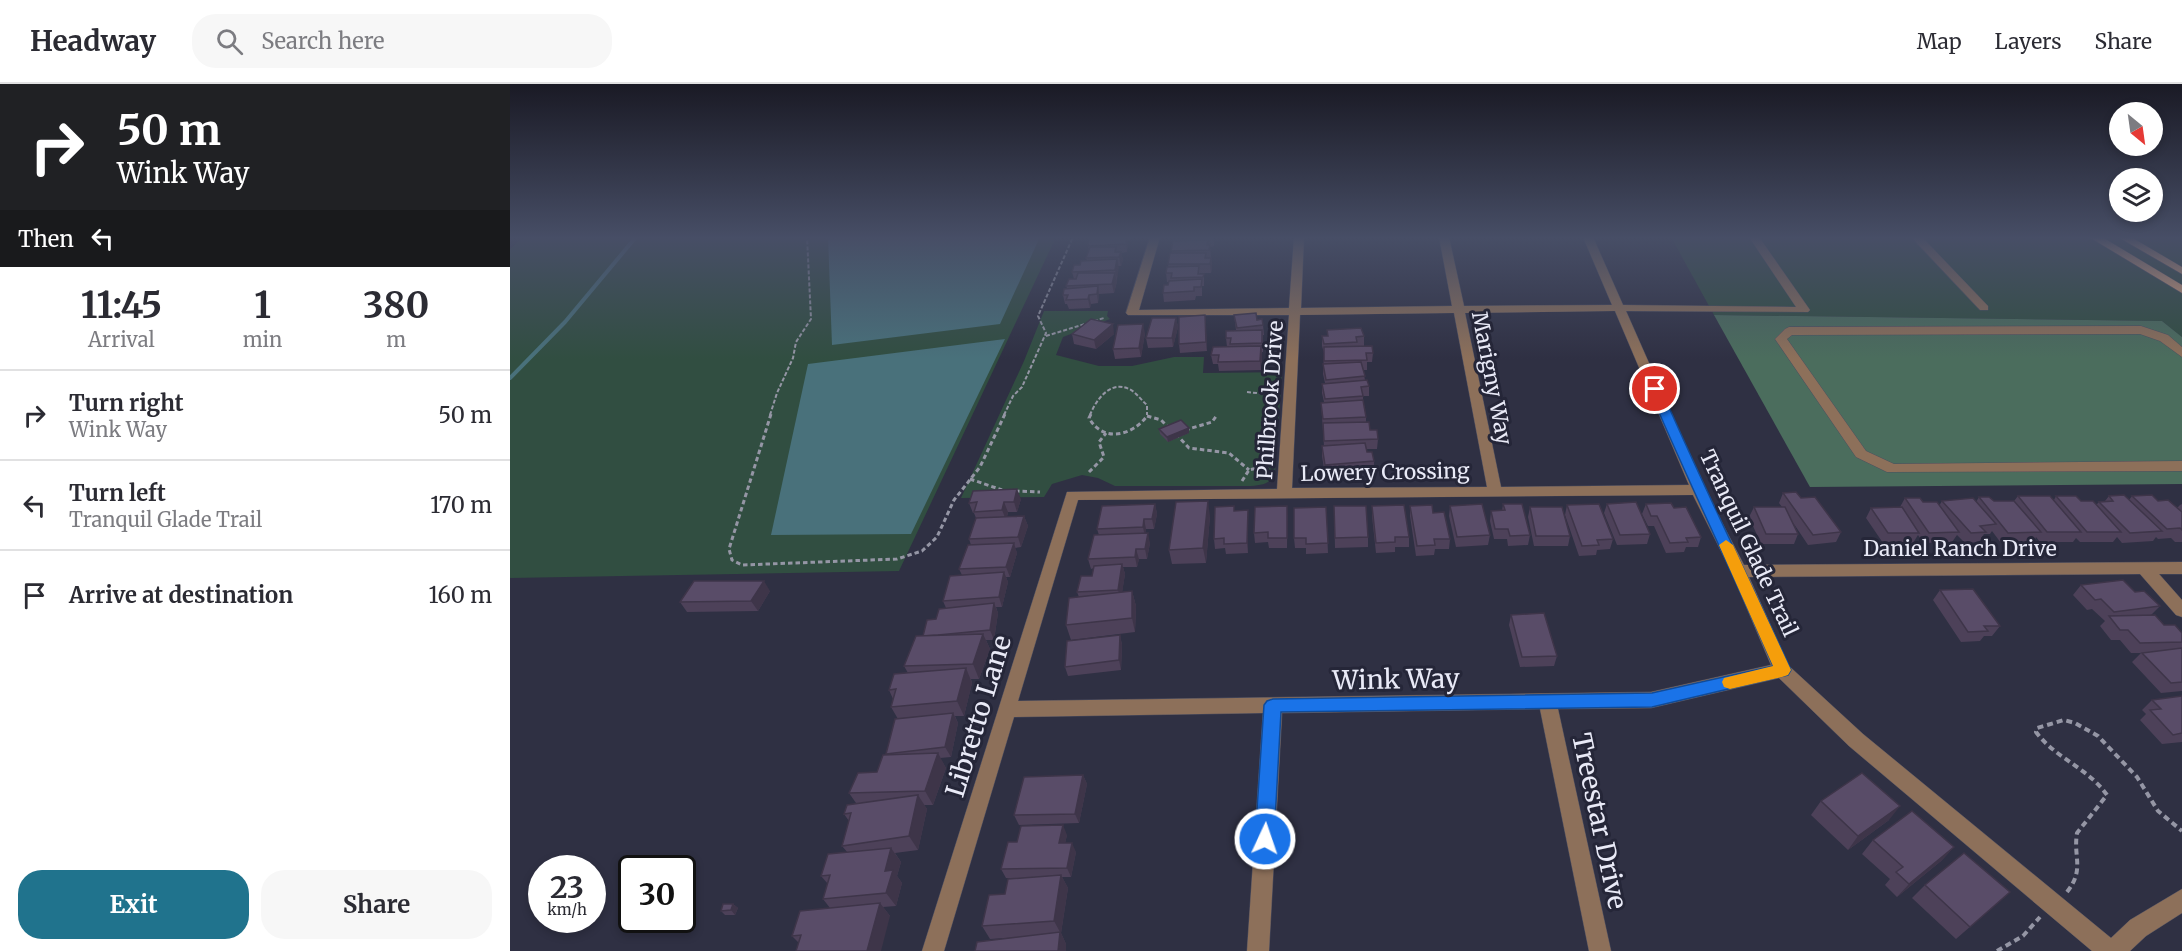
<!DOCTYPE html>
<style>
body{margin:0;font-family:Merriweather,serif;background:#f7f7f7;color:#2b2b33;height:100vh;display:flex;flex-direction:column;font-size:22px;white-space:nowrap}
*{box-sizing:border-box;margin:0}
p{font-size:20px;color:#7c7c81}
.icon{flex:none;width:33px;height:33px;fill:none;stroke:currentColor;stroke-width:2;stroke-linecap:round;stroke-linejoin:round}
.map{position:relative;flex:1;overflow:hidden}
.details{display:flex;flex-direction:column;background:#fff;width:510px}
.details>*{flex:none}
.banner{background:#202124;color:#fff;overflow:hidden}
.needle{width:39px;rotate:151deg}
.fabs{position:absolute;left:1599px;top:18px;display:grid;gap:12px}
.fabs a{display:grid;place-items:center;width:54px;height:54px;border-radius:50%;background:#fff;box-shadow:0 3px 9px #0003;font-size:30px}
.speed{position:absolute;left:18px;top:771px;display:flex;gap:12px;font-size:30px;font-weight:700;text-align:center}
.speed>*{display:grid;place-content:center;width:78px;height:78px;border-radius:50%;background:#fff;box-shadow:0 3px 9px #0003;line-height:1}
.speed small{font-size:15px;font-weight:400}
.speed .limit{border:3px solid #111;border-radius:9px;background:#fff;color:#111}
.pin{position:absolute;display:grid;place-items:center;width:51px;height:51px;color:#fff;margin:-26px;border:3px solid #fff;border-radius:50%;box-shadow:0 2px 6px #0007}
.me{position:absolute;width:66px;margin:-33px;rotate:3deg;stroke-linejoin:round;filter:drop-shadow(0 0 4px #0008)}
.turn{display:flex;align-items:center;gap:21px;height:126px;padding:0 18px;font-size:27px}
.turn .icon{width:78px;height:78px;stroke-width:2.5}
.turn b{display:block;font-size:42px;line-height:51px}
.then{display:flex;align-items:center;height:57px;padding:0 18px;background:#0003;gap:12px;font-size:22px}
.eta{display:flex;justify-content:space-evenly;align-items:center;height:102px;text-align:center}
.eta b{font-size:36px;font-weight:700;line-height:42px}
.button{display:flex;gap:12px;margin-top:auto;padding:12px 18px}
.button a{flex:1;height:69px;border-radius:24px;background:#20738d;color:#fff;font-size:24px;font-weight:700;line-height:69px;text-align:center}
.button a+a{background:#f7f7f7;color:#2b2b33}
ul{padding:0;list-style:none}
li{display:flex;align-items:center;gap:18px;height:90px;padding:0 18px;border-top:2px solid #e1e1e2}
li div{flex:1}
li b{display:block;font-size:22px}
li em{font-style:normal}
header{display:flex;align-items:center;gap:36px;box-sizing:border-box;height:84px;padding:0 30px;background:#fff;border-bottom:2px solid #e1e1e2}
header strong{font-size:28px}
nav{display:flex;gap:33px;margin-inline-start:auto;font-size:21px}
.search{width:420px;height:54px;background:#f7f7f7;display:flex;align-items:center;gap:15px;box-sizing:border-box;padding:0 21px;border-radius:24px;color:#7c7c81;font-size:22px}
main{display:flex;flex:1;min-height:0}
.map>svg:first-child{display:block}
</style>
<header>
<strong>Headway</strong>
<div class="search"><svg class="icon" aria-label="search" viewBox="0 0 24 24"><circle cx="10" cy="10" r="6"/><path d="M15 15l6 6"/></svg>Search here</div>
<nav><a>Map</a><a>Layers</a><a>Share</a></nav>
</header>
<main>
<section class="details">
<div class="banner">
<div class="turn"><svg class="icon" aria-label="right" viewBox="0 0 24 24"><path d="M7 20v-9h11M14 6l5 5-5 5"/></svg><div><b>50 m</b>Wink Way</div></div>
<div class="then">Then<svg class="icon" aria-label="left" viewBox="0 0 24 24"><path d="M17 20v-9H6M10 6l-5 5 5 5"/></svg></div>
</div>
<div class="eta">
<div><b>11:45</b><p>Arrival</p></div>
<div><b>1</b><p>min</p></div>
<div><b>380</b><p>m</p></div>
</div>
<ul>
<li><svg class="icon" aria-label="right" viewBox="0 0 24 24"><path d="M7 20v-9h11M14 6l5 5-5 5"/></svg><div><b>Turn right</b><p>Wink Way</p></div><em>50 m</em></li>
<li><svg class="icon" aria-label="left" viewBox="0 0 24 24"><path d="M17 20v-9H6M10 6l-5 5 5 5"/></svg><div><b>Turn left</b><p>Tranquil Glade Trail</p></div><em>170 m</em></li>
<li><svg class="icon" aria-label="arrive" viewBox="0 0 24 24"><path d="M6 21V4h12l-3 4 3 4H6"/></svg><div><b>Arrive at destination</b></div><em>160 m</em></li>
</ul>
<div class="button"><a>Exit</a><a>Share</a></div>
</section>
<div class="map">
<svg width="1672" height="867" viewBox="0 0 1672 867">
<rect width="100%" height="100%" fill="#2f3043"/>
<g fill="#314e41">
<polygon points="13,153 546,153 389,487 0,494 0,165"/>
<polygon points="1161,153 1672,153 1672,253 1652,237 1204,231"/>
<path d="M534,227h64l-1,5 3,3 -47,18 -7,18 43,11h33l42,-9h30l-1,16 79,-1 -7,101c-4,11 -13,12 -24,13h-136l-17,-8 -16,-3 -30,9 -8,13 -83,1 63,-137z"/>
</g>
<polygon fill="#4b6d5d" points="1204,231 1652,237 1672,253 1672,400 1300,403"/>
<g fill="#49717b">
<polygon points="318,153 530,153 490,240 322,261"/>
<polygon points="495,255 401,450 261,451 298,280"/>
</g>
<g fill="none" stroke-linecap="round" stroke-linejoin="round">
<polyline stroke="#49717b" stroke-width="4" points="0,294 55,238 126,153"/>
<g stroke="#4d4e60" stroke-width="1">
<g id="minor">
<path d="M640,153h10l-21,73 150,-2 5,-71h10l-3,71 151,-2 -13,-69h10l15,69 148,-1 -29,-68h10l30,68 173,2 -47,-70h10l51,73 -2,2 -182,-1 79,179 39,75 438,-3v12h-23l23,26v17l-6,-2 -36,-41 -391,3 40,89 74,68 248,204 19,-18 52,-31v24l-36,23 -16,15h-38l-243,-205 -70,-68 -128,30 -93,1 53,242h-22l-49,-242 -258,4 -13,238h-22l16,-238 -249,4 -70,234h-22l145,-459 210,-3 12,-174h-161l-2,-2zM1105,227l74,174 -188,2 -36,-174zM944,229l33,174 -195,1 8,-173zM1183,411l38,76 40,94 -120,27 -633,9 60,-201z"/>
<polygon points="1401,153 1412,153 1478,222 1478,226 1470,226"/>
<polygon points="1631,242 1658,251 1672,263 1672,273 1650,257 1630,250 1282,251 1277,255 1356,367 1384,380 1672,377 1672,387 1377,388 1346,373 1265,255 1275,245 1279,243"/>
</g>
</g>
<g stroke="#4d4e60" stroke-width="1">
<g id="major">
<polygon points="1579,153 1592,153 1672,201 1672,209"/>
<polygon points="1608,153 1621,153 1672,183 1672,190"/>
</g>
</g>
<g stroke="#9596a5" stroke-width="2" stroke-dasharray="4 2" stroke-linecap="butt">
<polyline points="584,237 594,234"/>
<polyline points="536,252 578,239"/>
<polyline points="737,308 765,311"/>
<polyline points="260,331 267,309 283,274 286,258 301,235 297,153"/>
<polyline points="494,331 503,312 512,303 536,249 528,232 563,153"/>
<path d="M580,331c6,-15 20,-35 39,-26 7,3 12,11 18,16v10"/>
</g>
<g stroke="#9596a5" stroke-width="3" stroke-dasharray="4.5 3" stroke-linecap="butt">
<polyline points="261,330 219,465 222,476 232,481 387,475 412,467 427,453 444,416 470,383 495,330"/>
<path d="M581,330l-2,4c14,25 43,18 58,-2"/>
<polyline points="637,332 651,336 659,344"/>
<polyline points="675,346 702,338 707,331"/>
<polyline points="666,350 679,364 719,369 739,386"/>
<polyline points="579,388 594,373 589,358 596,349"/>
<polyline points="460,395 492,406"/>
<polyline points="732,397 739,386 761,381"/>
<polyline points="505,407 530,408"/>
</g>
<g stroke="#9596a5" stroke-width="4" stroke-dasharray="6 4" stroke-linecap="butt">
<path d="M1557,808c18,-23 6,-34 10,-59l30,-38c-19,-27 -52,-37 -71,-63l1,-4 27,-8 11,3 23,13 39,41 21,34 24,20"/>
<polyline points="1487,867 1513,852 1530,833"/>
</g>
<use href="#minor" fill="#8d705a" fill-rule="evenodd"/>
<use href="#major" fill="#e8ac7f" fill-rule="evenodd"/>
</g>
<g fill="#4d4159">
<polygon points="579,153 621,153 620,157 618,157 617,168 611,169 613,176 611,182 608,182 607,195 607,197 604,209 589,210 588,219 581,220 580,224 559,225 557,220 555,220 553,211 557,204 556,202 564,195 562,188 570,181 577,177 576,174 579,167 578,162"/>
<polygon points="663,153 704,153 704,162 700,163 702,183 701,189 690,189 690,190 694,190 694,202 692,202 692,212 686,212 685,216 654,218 653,209 658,201 659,198 657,198 656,189 662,169"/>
<polygon points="695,231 697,267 670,269 669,260"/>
<polygon points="724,231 747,236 753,241 754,251 753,251 753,268 752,268 751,286 709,287 708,280 703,280 701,271 717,263 716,254 726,246"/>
<polygon points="666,234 668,243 663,263 638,264 636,254"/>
<polygon points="817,246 854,252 854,262 863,269 862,278 857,278 857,286 853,286 855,296 859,302 859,312 853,312 853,316 856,333 856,338 860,346 868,355 867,365 856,365 857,368 864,377 864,387 815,391 812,372 812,362 814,362 811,319 814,318 812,309 812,300 815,299 813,290 814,269 812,262 812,252 817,252"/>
<polygon points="635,249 631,273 605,275 603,265"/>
<polygon points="562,250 604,250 586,265 564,260"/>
<polygon points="679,344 679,349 658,358 650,350 649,345"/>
<polygon points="1273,409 1291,414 1331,448 1326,458 1298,461 1284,440 1288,450 1284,460 1251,460 1239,433 1244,423 1272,423 1269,419"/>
<polygon points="1508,412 1544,416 1546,412 1586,421 1589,418 1595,417 1599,412 1619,416 1622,412 1648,417 1667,424 1670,421 1672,420 1672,458 1665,458 1661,454 1648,455 1646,453 1643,457 1612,459 1607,453 1603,458 1570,458 1566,454 1563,458 1530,458 1526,453 1524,458 1491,459 1482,447 1480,450 1474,450 1469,458 1455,459 1447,451 1442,458 1413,459 1408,451 1403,459 1373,459 1356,434 1361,424 1390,423 1395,414 1429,422 1432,417 1466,418 1469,413 1484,417 1504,417"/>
<polygon points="511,415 507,428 498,428 497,433 514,432 518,442 511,463 505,464 507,469 500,493 496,493 498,498 492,523 486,523 488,529 484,556 476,556 480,565 469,595 461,595 462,599 454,632 445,632 448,639 441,673 430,674 436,684 423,721 414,721 417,725 408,766 385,769 391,778 387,792 392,799 386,822 373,823 380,832 289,859 282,852 320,824 313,815 318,800 311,792 338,769 332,762 339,737 334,730 346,719 339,709 367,688 376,670 388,635 381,623 383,615 379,606 398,589 394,582 413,551 436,524 433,517 452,491 449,485 461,461 459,455 466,434 464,429 463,429 459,419"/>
<polygon points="645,420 647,430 644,445 636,445 635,449 640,459 637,475 629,475 627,483 613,483 615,490 612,508 622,507 626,522 625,548 561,556 556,541 569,513 567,508 582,492 584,484 581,485 578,475 589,451 587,445"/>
<polygon points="993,420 1020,451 1018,461 998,462 997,455 984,455 980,437 981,427 992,427"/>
<polygon points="1097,420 1140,450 1137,460 1107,461 1094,429"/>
<polygon points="1136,420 1164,424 1191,453 1188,463 1176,463 1174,468 1156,469 1144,442 1138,442 1132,430"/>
<polygon points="1057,421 1103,455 1100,465 1087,466 1086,471 1069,472 1055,431"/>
<polygon points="777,422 777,464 759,464 758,458 745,459 744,449"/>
<polygon points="824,422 858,453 858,463 825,464"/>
<polygon points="862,422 899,453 899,463 885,463 885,468 866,469 862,432"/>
<polygon points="900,422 923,429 940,455 939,465 925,465 924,471 906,472 900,432"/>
<polygon points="940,422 980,451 978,461 946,463 939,432"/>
<polygon points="816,423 818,469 796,470 796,464 785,464 784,454"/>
<polygon points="1020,423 1060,452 1058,462 1024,462 1018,433"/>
<polygon points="738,426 738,469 716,470 715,464 705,465 704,455 725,427"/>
<polygon points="700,432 696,479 662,480 659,466"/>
<polygon points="1571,501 1625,508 1650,522 1641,531 1654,541 1672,549 1672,607 1651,609 1622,578 1631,569 1621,569 1610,556 1601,556 1590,542 1595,537 1582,525 1577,526 1563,511"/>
<polygon points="1430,506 1490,542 1482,552 1474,552 1470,557 1451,558 1423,516"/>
<polygon points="260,507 248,527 177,528 170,518"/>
<polygon points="1001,531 1047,572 1044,582 1010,583 999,541"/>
<polygon points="610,551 612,561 611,586 558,592 555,583"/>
<polygon points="1672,612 1672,658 1652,660 1630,636 1636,630 1632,626 1642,616"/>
<polygon points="573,691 577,700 569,739 509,741 504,731"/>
<polygon points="1311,717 1379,736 1338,766 1301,731"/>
<polygon points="557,751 555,759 566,768 561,793 552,793 558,804 551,849 556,860 556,867 465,867 510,853 480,855 472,842 507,794 496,794 491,785 507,758"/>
<polygon points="1363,756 1444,763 1431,777 1387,813 1375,801 1380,795 1352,770"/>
<polygon points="1415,801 1500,808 1446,855 1402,814"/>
<polygon points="223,820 228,824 225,831 215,831 211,827"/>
</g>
<g fill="#3e3549">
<polygon points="616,153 618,153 618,158 617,168 616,160"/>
<polygon points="611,168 613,176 611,182 609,173"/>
<polygon points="701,174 702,183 701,189 700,180"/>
<polygon points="607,175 609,184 607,195 605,186"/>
<polygon points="605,189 607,197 604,209 602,200"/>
<polygon points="588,202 589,211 588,219 587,210"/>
<polygon points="579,211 581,220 580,224 578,215"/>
<polygon points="695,231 696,240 697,267 696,258"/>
<polygon points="666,234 668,243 663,263 662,254"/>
<polygon points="603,240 604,250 586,265 584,256"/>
<polygon points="633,240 635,249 631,273 629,264"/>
<polygon points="751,262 752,271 751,286 750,277"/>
<polygon points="679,344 679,349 658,358 657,353"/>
<polygon points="507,405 511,415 507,428 504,418"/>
<polygon points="698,417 700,432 696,479 693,464"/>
<polygon points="494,418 498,428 496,436 492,426"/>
<polygon points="645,420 647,430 644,445 642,435"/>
<polygon points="777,422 778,432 777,464"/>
<polygon points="738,426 738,469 737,459"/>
<polygon points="514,432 518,442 511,463 508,453"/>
<polygon points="634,435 636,445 635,453 633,443"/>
<polygon points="638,449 640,459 637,475 635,465"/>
<polygon points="504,459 507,469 500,493 496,483"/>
<polygon points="626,465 629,475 627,483 625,473"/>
<polygon points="612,480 615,490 611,516 608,506"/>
<polygon points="494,488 498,498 492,523 489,513"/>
<polygon points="254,497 260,507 248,527 241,517"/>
<polygon points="622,507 626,522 625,548 622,534"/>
<polygon points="484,519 488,529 484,556 480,546"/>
<polygon points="473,550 480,565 469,595 463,580"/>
<polygon points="610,551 612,561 611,586 609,576"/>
<polygon points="456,584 462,599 454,632 447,617"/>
<polygon points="443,629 448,639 441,673 435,663"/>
<polygon points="428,669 436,684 423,721 415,707"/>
<polygon points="573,691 577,700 569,739 565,730"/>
<polygon points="408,711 417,725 408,766 399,752"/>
<polygon points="1390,722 1379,736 1338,766 1348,752"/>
<polygon points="553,741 557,751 553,768 549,759"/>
<polygon points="562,759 566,768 561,793 557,784"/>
<polygon points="1444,763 1431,777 1387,813 1399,800"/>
<polygon points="381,764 391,778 387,792 392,799 386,822 376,809 375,787"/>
<polygon points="551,791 558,804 551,849 556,860 556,867 548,867 550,848 544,837"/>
<polygon points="370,819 380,832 371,867 357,867"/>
<polygon points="223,820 228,824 225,831 221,826"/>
</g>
<g fill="#594c68" stroke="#3e3549" stroke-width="1.5">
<polygon points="579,153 616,153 616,160 578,162"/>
<polygon points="663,153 703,153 663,155"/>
<polygon points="698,156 697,161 700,161 699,166 661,167 663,157"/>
<polygon points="580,163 606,163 605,168 611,168 609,173 576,174"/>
<polygon points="660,169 696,169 695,174 701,174 700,180 658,180"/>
<polygon points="607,175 605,186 562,188 564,181 570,181 571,177"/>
<polygon points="689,182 688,190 694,190 693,193 661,194 662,189 656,189 657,183"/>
<polygon points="568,189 605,189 602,200 556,202 559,195 566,195"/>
<polygon points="692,195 691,203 684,203 684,207 653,209 654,201 658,201 659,197"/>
<polygon points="588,202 587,210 579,211 578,215 556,216 558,211 553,211 554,205"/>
<polygon points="746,229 747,236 752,235 753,241 727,244 724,231"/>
<polygon points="695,231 696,258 669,260 669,233"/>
<polygon points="642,234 666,234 662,254 636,254"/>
<polygon points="581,235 603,240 584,256 562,250"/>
<polygon points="633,240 629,264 603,265 608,241"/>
<polygon points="851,244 854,252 846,253 847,258 814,260 812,252 818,252 817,246"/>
<polygon points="752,246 752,259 720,260 721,254 716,254 716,247"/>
<polygon points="751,262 750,277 708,278 709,271 701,271 703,263"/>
<polygon points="862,262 863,269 856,269 857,276 814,277 814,263"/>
<polygon points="851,278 855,292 816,296 813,280"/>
<polygon points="857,296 859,302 851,303 853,312 815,315 812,300"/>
<polygon points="853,316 856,333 813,335 811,319"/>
<polygon points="671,336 679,344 657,353 649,345"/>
<polygon points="859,338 860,346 867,346 868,355 814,357 813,339"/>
<polygon points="855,359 857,368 862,368 864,377 815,381 812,362"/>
<polygon points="507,405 504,418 494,418 492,426 464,428 467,418 459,419 463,407"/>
<polygon points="1286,408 1291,414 1305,413 1331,448 1303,451 1273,409"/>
<polygon points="1614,411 1652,447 1620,449 1589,418 1603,417 1599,412"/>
<polygon points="1642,411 1648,417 1658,416 1672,428 1672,446 1670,444 1657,445 1622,412"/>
<polygon points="1508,412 1540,412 1571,448 1537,448"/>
<polygon points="1546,412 1566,412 1571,417 1583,417 1611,448 1577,448"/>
<polygon points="1469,413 1479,413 1484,417 1504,417 1531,448 1498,449"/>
<polygon points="1395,414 1410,414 1413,418 1427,418 1449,448 1419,449"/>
<polygon points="1463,414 1486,440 1470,442 1476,448 1461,449 1432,417"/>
<polygon points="698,417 693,464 659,466 666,418"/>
<polygon points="1126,418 1140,450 1110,451 1097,420"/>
<polygon points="1161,419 1164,424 1176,423 1191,453 1176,454 1178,458 1160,459 1147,432 1141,432 1136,420"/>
<polygon points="645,420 642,435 634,435 633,443 587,445 592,422"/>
<polygon points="972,420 980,451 947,453 940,422"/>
<polygon points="993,420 1012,420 1020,451 1000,452 998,445 985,445 981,427 995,426"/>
<polygon points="1089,420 1103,455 1087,456 1089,461 1072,462 1057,421"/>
<polygon points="894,421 899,453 885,453 885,458 866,459 862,422"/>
<polygon points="922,421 923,429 934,428 940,455 924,455 925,461 907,462 900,422"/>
<polygon points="724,422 724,427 738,426 737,459 714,460 714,454 704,455 705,423"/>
<polygon points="777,422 777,454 758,454 758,448 744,449 745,423"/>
<polygon points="824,422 856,422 858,453 825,454"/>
<polygon points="816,423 818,459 796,460 796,454 784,454 784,424"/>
<polygon points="1020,423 1052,423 1060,452 1026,452"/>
<polygon points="1244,423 1275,423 1288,450 1256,450"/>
<polygon points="1392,423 1409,449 1378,449 1361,424"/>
<polygon points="514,432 508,453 459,455 466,434"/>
<polygon points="638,449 635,465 626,465 625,473 578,475 584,451"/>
<polygon points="504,459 496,483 449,485 458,461"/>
<polygon points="612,480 608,506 567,508 571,492 582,492 584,482"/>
<polygon points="494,488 489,513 433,517 440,492"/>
<polygon points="1613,496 1625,508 1634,507 1650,522 1604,528 1591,515 1585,516 1571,501"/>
<polygon points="184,497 254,497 241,517 170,518"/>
<polygon points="1463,505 1490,542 1474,542 1478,547 1458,548 1430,506"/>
<polygon points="622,507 622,534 556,541 559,514"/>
<polygon points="484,519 480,546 428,551 413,552 417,536 426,535 429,525"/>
<polygon points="1034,529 1047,572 1012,573 1001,531"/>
<polygon points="1645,531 1654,541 1665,541 1672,549 1672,558 1630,559 1618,546 1610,546 1599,532"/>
<polygon points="473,550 463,580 394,582 406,552"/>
<polygon points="610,551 609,576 555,583 557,557"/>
<polygon points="1672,564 1672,598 1661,599 1632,569"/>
<polygon points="456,584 447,617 381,623 386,605 379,606 384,590"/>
<polygon points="1672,612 1672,649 1663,651 1640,626 1651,625 1642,616"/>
<polygon points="443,629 435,663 376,670 385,635"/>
<polygon points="428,669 415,707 339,709 348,689 367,688 373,671"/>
<polygon points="1352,689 1390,722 1348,752 1311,717"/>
<polygon points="573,691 565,730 504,731 514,693"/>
<polygon points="408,711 399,752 332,762 341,729 334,730 337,721"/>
<polygon points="1402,727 1444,763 1399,800 1386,788 1393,783 1363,756"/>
<polygon points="553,741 549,759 562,759 557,784 491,785 498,758 507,758 511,742"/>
<polygon points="381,764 375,787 383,786 376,809 313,815 320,791 311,792 318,770"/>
<polygon points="1454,769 1500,808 1460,843 1415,801"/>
<polygon points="551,791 544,837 472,842 479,811 495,810 498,795"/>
<polygon points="370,819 357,867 286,867 291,851 282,852 290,827"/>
<polygon points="213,820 223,820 221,826 211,827"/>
<polygon points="550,848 548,867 465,867 467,858"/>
</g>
<linearGradient id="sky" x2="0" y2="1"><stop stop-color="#1a1a25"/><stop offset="0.56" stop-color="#474e66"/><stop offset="1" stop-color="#474e66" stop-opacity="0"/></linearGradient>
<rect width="1672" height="275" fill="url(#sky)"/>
<path fill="#1a73e8" stroke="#114b97" stroke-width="1.5" d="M1145,301l6,4c41,95 87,187 130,281l-3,5 -136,32 -371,5 -7,127 -3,7 -6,2 -7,-2 -3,-7 9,-134 3,-4 6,-2 379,-6 121,-27c-40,-93 -85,-184 -124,-277z"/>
<polygon fill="#f59e0b" points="1216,456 1223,461 1281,586 1278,591 1272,593 1220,605 1214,603 1212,598 1214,594 1263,582 1209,461"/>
<g text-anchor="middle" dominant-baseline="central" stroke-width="6" stroke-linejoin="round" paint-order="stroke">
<g font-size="21" fill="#e9eaf7" stroke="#252638">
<text transform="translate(982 294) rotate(79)">Marigny Way</text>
<text transform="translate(760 316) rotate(-86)">Philbrook Drive</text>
<text transform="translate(875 388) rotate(-1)">Lowery Crossing</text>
<text transform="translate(1239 459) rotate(65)">Tranquil Glade Trail</text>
<text x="1450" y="464">Daniel Ranch Drive</text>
</g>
<g font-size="26" fill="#e9eaf7" stroke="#252638">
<text transform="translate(886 595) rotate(-1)">Wink Way</text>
<text transform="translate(468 632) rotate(-73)">Libretto Lane</text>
<text transform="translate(1090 737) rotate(78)">Treestar Drive</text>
</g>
</g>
</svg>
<div class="fabs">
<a><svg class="needle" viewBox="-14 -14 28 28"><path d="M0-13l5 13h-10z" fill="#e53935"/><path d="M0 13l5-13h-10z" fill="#7c7c81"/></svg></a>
<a><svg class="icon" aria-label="layers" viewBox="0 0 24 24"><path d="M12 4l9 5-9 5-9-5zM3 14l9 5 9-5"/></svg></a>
</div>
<div class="speed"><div>23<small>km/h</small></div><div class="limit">30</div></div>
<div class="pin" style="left:1145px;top:305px;background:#d93025"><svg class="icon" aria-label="arrive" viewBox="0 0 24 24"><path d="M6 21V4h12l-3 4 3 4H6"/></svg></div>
<svg class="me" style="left:755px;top:755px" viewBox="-20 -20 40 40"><circle r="17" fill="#1a73e8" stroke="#fff" stroke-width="3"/><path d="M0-11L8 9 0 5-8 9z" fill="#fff"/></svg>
</div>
</main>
